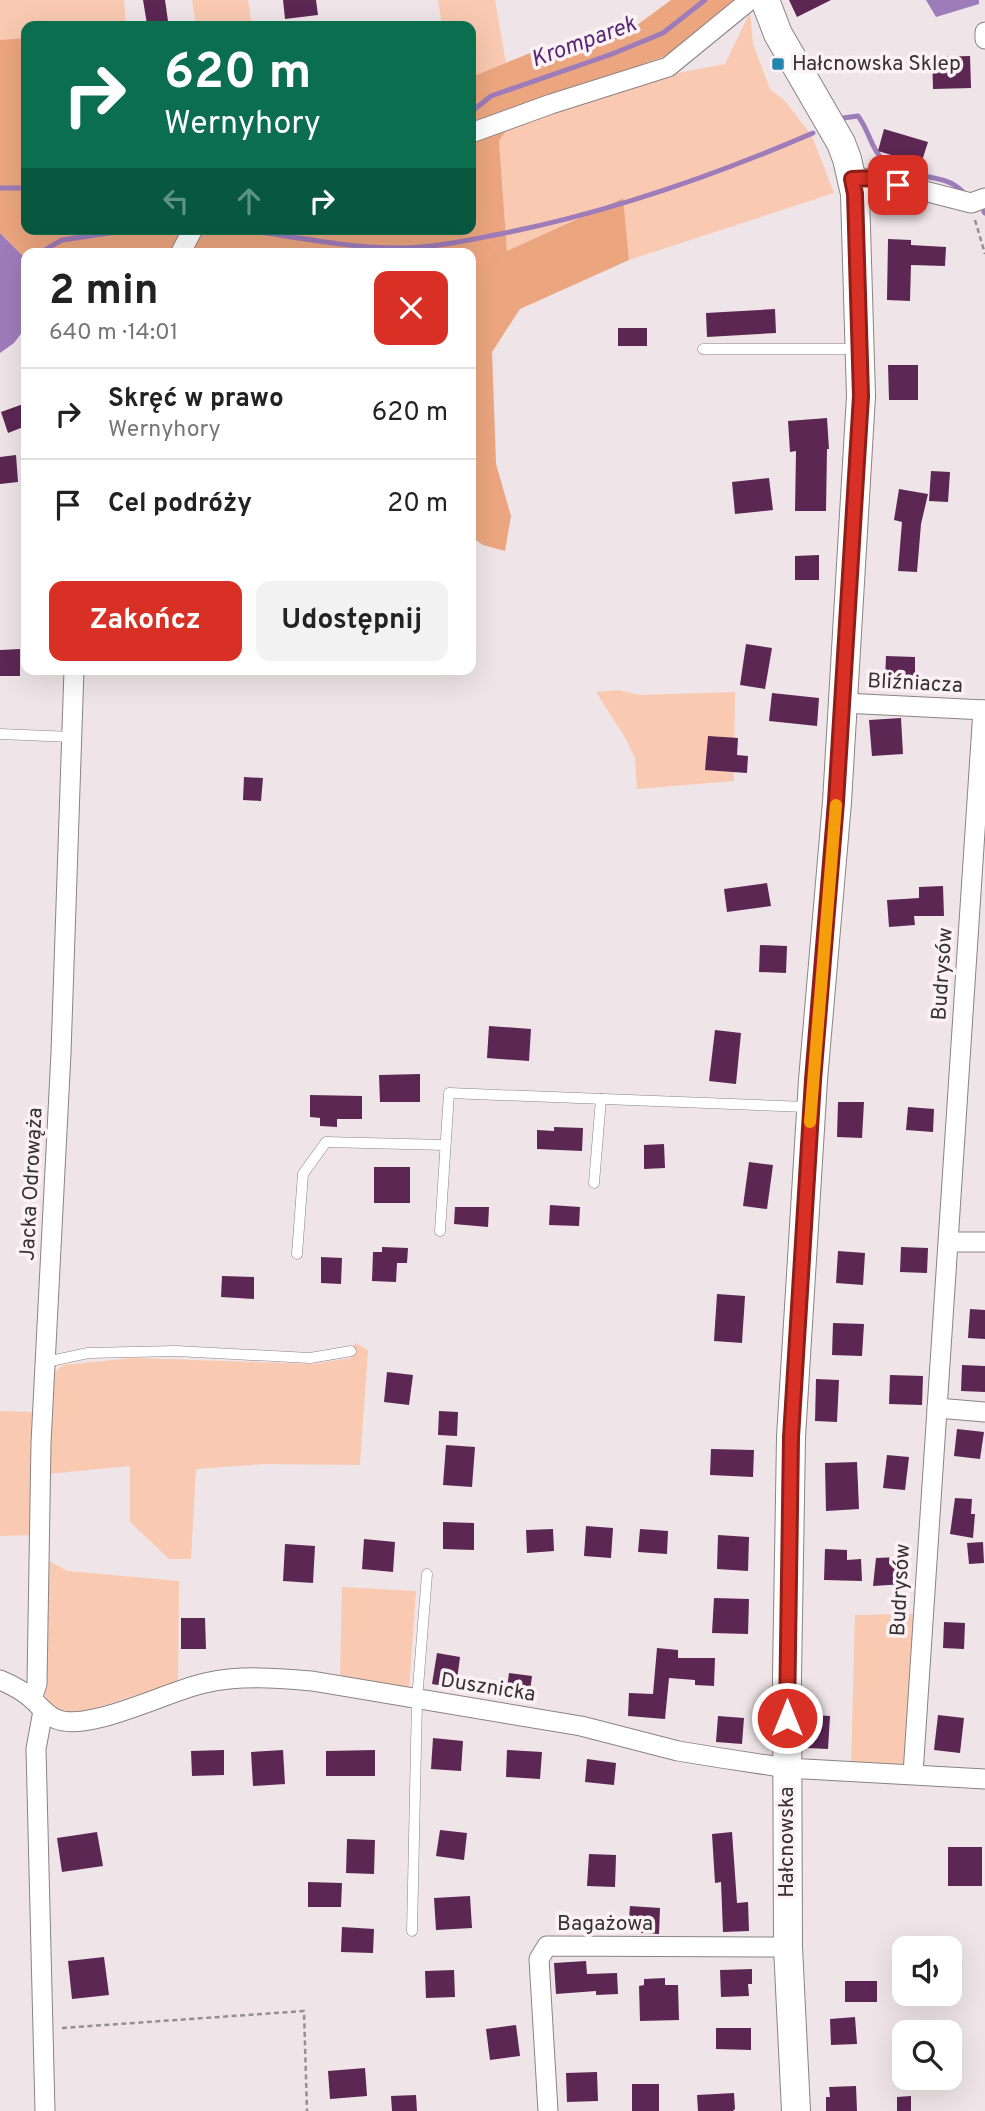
<!DOCTYPE html>
<html lang="pl">
<meta charset="utf-8">
<style>
body{margin:0;font-family:Overpass,sans-serif;background:#f2f2f2;color:#222;height:100vh;display:flex;flex-direction:column;font-size:26px;white-space:nowrap}
*{box-sizing:border-box;margin:0}
p{font-size:23px;color:#767676}
.icon{flex:none;width:38px;height:38px;fill:none;stroke:currentColor;stroke-width:2;stroke-linecap:round;stroke-linejoin:round}
.map{position:relative;flex:1;overflow:hidden}
.details{position:absolute;left:21px;top:248px;width:455px;height:427px;display:flex;flex-direction:column;background:#fff;border-radius:14px;box-shadow:0 7px 28px #0002}
.details>*{flex:none}
.guide{position:absolute;left:21px;top:21px;width:455px;height:214px;border-radius:14px;box-shadow:0 7px 28px #0002;background:#0b6e4f;color:#fff;overflow:hidden}
.fabs{position:absolute;left:892px;top:1936px;display:grid;gap:14px}
.fabs a{display:grid;place-items:center;width:70px;height:70px;border-radius:14px;background:#fff;box-shadow:0 7px 28px #0002;font-size:35px}
.pin{position:absolute;display:grid;place-items:center;width:60px;height:60px;color:#fff;margin:-30px;border-radius:14px;box-shadow:0 4px 10px #0006}
.me{position:absolute;width:77px;margin:-38px;rotate:0deg;stroke-linejoin:round;filter:drop-shadow(0 0 5px #0008)}
.turn{display:flex;align-items:center;gap:24px;height:147px;padding:0 28px;font-size:32px}
.turn .icon{width:91px;height:91px;stroke-width:2.5}
.turn b{display:block;font-size:49px;line-height:60px}
.lanes{display:flex;align-items:center;height:66px;padding:0 28px;background:#0003;justify-content:center;gap:35px;direction:ltr}
.lanes .off{opacity:.35}
.round{display:grid;place-items:center;flex:none;width:74px;height:74px;border-radius:14px;background:#f2f2f2}
.headline{display:flex;align-items:center;justify-content:space-between;height:119px;padding:0 28px}
h1{font-size:42px;font-weight:700;line-height:52px}
.cta{display:flex;gap:14px;margin-top:auto;padding:14px 28px}
.cta a{flex:1;height:80px;border-radius:14px;background:#d93025;color:#fff;font-size:28px;font-weight:700;line-height:80px;text-align:center}
.cta a+a{background:#f2f2f2;color:#222}
ul{padding:0;list-style:none}
li{display:flex;align-items:center;gap:21px;height:91px;padding:0 28px;border-top:2px solid #e0e0e0}
li div{flex:1}
li b{display:block;font-size:26px}
li em{font-style:normal}
.map>svg:first-child{display:block}
</style>
<div class="map">
<svg width="985" height="2111" viewBox="0 0 985 2111">
<rect width="100%" height="100%" fill="#efe5e8"/>
<g fill="#f9cab1">
<polygon points="0,0 124,0 126,26 26,26 26,38 0,40"/>
<polygon points="192,0 248,0 252,26 196,26"/>
<polygon points="438,0 495,0 506,63 471,77 471,26 442,26"/>
<polygon points="750,12 753,44 770,89 785,101 812,136 834,193 629,260 622,198 507,251 499,141 511,124 672,74 725,64"/>
<polygon points="619,690 640,695 735,692 734,781 637,789 635,758 626,739 596,692"/>
<polygon points="355,1343 368,1350 360,1465 265,1464 196,1469 191,1559 169,1559 130,1522 130,1466 48,1474 55,1372 63,1365 135,1358 312,1364 351,1358"/>
<polygon points="0,1411 34,1412 32,1535 0,1536"/>
<polygon points="47,1560 68,1571 179,1581 178,1682 80,1713 60,1711 46,1701 44,1687"/>
<polygon points="342,1587 416,1591 409,1689 340,1677"/>
<polygon points="913,1614 907,1765 851,1764 855,1615"/>
</g>
<polygon fill="#eca67f" points="671,0 735,0 666,56 524,106 499,141 507,251 623,198 629,260 520,309 492,352 496,464 511,516 505,551 483,545 471,537 471,254 26,254 26,259 0,233 0,40 26,38 26,229 471,229 471,77 540,49 633,28"/>
<g fill="#9e7cba">
<polygon points="926,0 979,0 979,4 936,17"/>
<polygon points="0,233 26,259 26,327 14,343 0,353"/>
</g>
<g fill="none" stroke-linecap="round" stroke-linejoin="round">
<g stroke="#9e7cba" stroke-width="5">
<polyline points="471,112 491,96 612,54 663,33 705,0"/>
<path d="M843,118l15,-2c13,17 13,38 33,50 22,14 53,6 72,26"/>
<polyline points="0,188 26,188"/>
<polyline points="984,212 985,213"/>
<path d="M242,229c52,8 106,19 158,19 32,0 64,-7 95,-13 109,-21 216,-58 318,-102"/>
<polyline points="38,254 62,240 136,229"/>
</g>
</g>
<g fill="#5c2753">
<polygon points="143,0 165,0 168,21 147,24"/>
<polygon points="283,0 316,0 318,15 285,19"/>
<polygon points="789,0 831,0 797,17"/>
<polygon points="970,56 971,88 933,89 932,57"/>
<polygon points="884,129 928,142 921,164 878,151"/>
<polygon points="888,239 911,240 911,245 946,247 945,266 911,265 910,301 887,300"/>
<polygon points="775,309 776,333 707,337 706,313"/>
<rect x="618" y="328" width="29" height="18"/>
<polygon points="888,365 918,365 918,400 889,400"/>
<polygon points="26,403 26,426 8,433 1,412"/>
<polygon points="827,418 829,449 827,449 826,511 795,511 796,451 790,452 788,421"/>
<polygon points="16,455 18,482 0,484 0,457"/>
<polygon points="931,471 950,472 948,502 929,501"/>
<polygon points="769,478 773,510 735,514 732,482"/>
<polygon points="899,489 928,494 921,524 917,572 898,571 902,522 894,520"/>
<polygon points="819,555 819,580 795,580 795,556"/>
<polygon points="746,644 772,648 765,689 740,685"/>
<polygon points="20,649 20,676 0,676 0,650"/>
<polygon points="886,656 915,657 915,681 885,680"/>
<polygon points="772,693 819,698 817,726 769,721"/>
<polygon points="901,718 903,754 872,756 869,720"/>
<polygon points="708,736 738,738 737,755 748,756 747,773 705,770"/>
<polygon points="244,777 263,778 261,801 243,800"/>
<polygon points="767,883 771,906 727,912 724,889"/>
<polygon points="943,886 944,916 914,916 915,925 889,927 887,900 919,898 919,887"/>
<polygon points="760,945 787,946 786,973 759,972"/>
<polygon points="489,1026 531,1029 529,1061 487,1058"/>
<polygon points="715,1030 741,1033 736,1084 709,1081"/>
<polygon points="420,1074 420,1102 380,1102 379,1075"/>
<polygon points="310,1095 362,1096 362,1119 337,1119 337,1127 320,1126 320,1118 310,1117"/>
<polygon points="838,1102 864,1102 862,1138 837,1137"/>
<polygon points="908,1107 934,1109 933,1132 906,1130"/>
<polygon points="554,1127 583,1128 582,1151 537,1149 537,1130 554,1131"/>
<polygon points="664,1144 665,1168 644,1169 644,1145"/>
<polygon points="749,1162 773,1165 767,1209 743,1206"/>
<rect x="374" y="1167" width="36" height="36"/>
<polygon points="550,1205 580,1207 579,1226 549,1225"/>
<polygon points="455,1207 489,1207 488,1227 454,1224"/>
<polygon points="382,1247 408,1248 407,1263 397,1263 396,1282 372,1281 373,1252 382,1252"/>
<polygon points="901,1247 928,1248 927,1273 900,1272"/>
<polygon points="838,1251 865,1253 863,1285 836,1283"/>
<polygon points="321,1257 342,1258 341,1284 321,1283"/>
<polygon points="222,1276 254,1277 254,1299 221,1297"/>
<polygon points="717,1294 745,1296 742,1343 714,1341"/>
<polygon points="970,1309 985,1310 985,1339 968,1338"/>
<polygon points="833,1323 864,1324 862,1356 832,1355"/>
<polygon points="962,1365 985,1366 985,1392 961,1391"/>
<polygon points="387,1372 413,1375 409,1405 384,1402"/>
<polygon points="890,1375 923,1376 922,1405 889,1404"/>
<polygon points="816,1379 839,1380 837,1422 815,1421"/>
<polygon points="439,1411 458,1412 457,1436 438,1435"/>
<polygon points="957,1429 984,1432 980,1459 954,1456"/>
<polygon points="446,1445 475,1447 472,1487 443,1485"/>
<polygon points="711,1449 754,1450 753,1477 710,1475"/>
<polygon points="887,1455 909,1457 905,1490 883,1488"/>
<polygon points="857,1462 859,1509 826,1511 825,1463"/>
<polygon points="955,1498 972,1499 971,1514 975,1514 973,1538 950,1534"/>
<polygon points="443,1522 474,1523 474,1550 443,1549"/>
<polygon points="586,1526 613,1528 611,1558 584,1556"/>
<polygon points="553,1529 554,1551 527,1553 526,1530"/>
<polygon points="640,1529 668,1531 667,1554 638,1552"/>
<polygon points="718,1535 749,1537 748,1571 717,1569"/>
<polygon points="364,1539 395,1542 393,1572 362,1569"/>
<polygon points="983,1542 984,1563 969,1564 967,1543"/>
<polygon points="285,1544 315,1546 313,1583 283,1581"/>
<polygon points="825,1549 847,1550 847,1560 861,1559 862,1581 824,1580"/>
<polygon points="902,1557 904,1584 873,1586 876,1558"/>
<polygon points="714,1598 749,1599 748,1634 712,1633"/>
<polygon points="181,1618 205,1618 206,1649 181,1649"/>
<polygon points="944,1622 965,1623 964,1649 943,1648"/>
<polygon points="657,1648 678,1650 678,1658 715,1658 714,1686 695,1685 695,1680 669,1678 665,1719 628,1716 629,1693 653,1694"/>
<polygon points="437,1653 460,1657 456,1688 432,1684"/>
<polygon points="509,1673 532,1676 529,1699 506,1696"/>
<polygon points="809,1715 830,1716 828,1749 807,1748"/>
<polygon points="938,1715 964,1718 960,1753 934,1750"/>
<polygon points="718,1716 744,1718 742,1744 716,1742"/>
<polygon points="433,1738 463,1741 461,1771 431,1769"/>
<polygon points="224,1750 224,1775 192,1776 191,1751"/>
<polygon points="283,1750 285,1784 253,1786 251,1752"/>
<polygon points="375,1750 375,1776 326,1776 326,1751"/>
<polygon points="507,1750 542,1752 540,1779 506,1777"/>
<polygon points="587,1759 616,1763 614,1785 585,1782"/>
<polygon points="440,1830 467,1833 464,1860 436,1856"/>
<polygon points="97,1832 103,1866 62,1872 57,1838"/>
<polygon points="732,1832 737,1903 748,1902 749,1931 723,1932 721,1882 715,1883 712,1834"/>
<polygon points="347,1839 375,1840 374,1874 346,1873"/>
<rect x="948" y="1847" width="34" height="39"/>
<polygon points="589,1854 616,1855 615,1887 587,1886"/>
<polygon points="308,1882 342,1883 341,1907 308,1907"/>
<polygon points="470,1896 472,1928 436,1930 434,1898"/>
<polygon points="630,1906 660,1908 659,1934 628,1932"/>
<polygon points="342,1927 374,1929 373,1953 341,1952"/>
<polygon points="104,1957 109,1995 72,1999 68,1961"/>
<polygon points="586,1961 587,1974 617,1973 618,1994 596,1995 596,1991 556,1994 554,1963"/>
<polygon points="752,1969 752,1984 748,1984 749,1996 721,1997 720,1970"/>
<polygon points="454,1970 455,1997 426,1998 425,1971"/>
<polygon points="665,1978 665,1985 678,1985 679,2020 640,2021 639,1986 644,1985 644,1979"/>
<rect x="845" y="1981" width="32" height="21"/>
<polygon points="855,2017 857,2044 831,2045 830,2019"/>
<polygon points="516,2025 520,2056 490,2060 486,2029"/>
<polygon points="716,2028 751,2028 751,2050 716,2049"/>
<polygon points="365,2068 367,2096 330,2099 328,2071"/>
<polygon points="597,2072 598,2101 567,2102 566,2073"/>
<rect x="632" y="2084" width="27" height="27"/>
<polygon points="856,2086 857,2111 826,2111 826,2097 830,2097 829,2087"/>
<polygon points="734,2093 735,2109 733,2111 698,2111 697,2095"/>
<polygon points="416,2095 417,2111 392,2111 391,2096"/>
<polygon points="911,2096 911,2111 897,2111 897,2097"/>
</g>
<g fill="none" stroke-linecap="round" stroke-linejoin="round">
<g stroke="#8b8284" stroke-width="11">
<g id="lane">
<polyline points="703,349 856,349"/>
<polyline points="0,734 72,737"/>
<polyline points="594,1183 601,1099"/>
<polyline points="440,1231 449,1093 807,1107"/>
<polyline points="297,1254 303,1174 326,1142 445,1145"/>
<polyline points="46,1362 88,1353 176,1351 310,1358 351,1351"/>
<polyline points="412,1931 417,1700 427,1574"/>
</g>
</g>
<g stroke="#8b8284" stroke-width="21">
<g id="street">
<polyline points="985,32 985,39"/>
<polyline points="471,133 551,104 668,67 750,0"/>
<polyline points="852,179 874,178 971,203 985,198"/>
<polyline points="180,254 193,229"/>
<polyline points="843,703 985,710"/>
<polyline points="949,1242 985,1242"/>
<polyline points="937,1408 985,1412"/>
<path d="M0,1680c12,5 22,10 32,19 8,7 14,16 24,20 32,14 114,-29 149,-36 35,-8 71,-5 107,-2l269,45 97,25 43,7 66,10 198,11"/>
<polyline points="32,1699 37,1684 41,1443 61,1053 74,670"/>
<polyline points="43,1711 36,1749 45,2111"/>
<path d="M913,1774c21,-355 49,-709 70,-1064"/>
<polyline points="548,2111 539,1959 547,1946 788,1947"/>
</g>
</g>
<g stroke="#8b8284" stroke-width="30">
<polyline id="secondary" points="765,0 778,34 841,143 847,159 855,194 861,396 837,802 813,1080 791,1437 787,1676 788,1947 796,2111"/>
</g>
<g stroke="#968f91" stroke-width="2.5" stroke-dasharray="5 3.5" stroke-linecap="butt">
<polyline points="975,220 985,254"/>
<polyline points="62,2028 304,2011 307,2111"/>
</g>
<use href="#lane" stroke="#fff" stroke-width="10"/>
<use href="#street" stroke="#fff" stroke-width="19"/>
<use href="#secondary" stroke="#fff" stroke-width="28"/>
</g>
<g fill="none" stroke-linecap="round" stroke-linejoin="round">
<g stroke="#8d1f18" stroke-width="18">
<polyline id="route" points="787,1718 791,1437 813,1080 836,802 861,396 855,194 852,179 874,178 898,185"/>
</g>
<use href="#route" stroke="#d93025" stroke-width="12"/>
<polyline stroke="#f59e0b" stroke-width="12" points="810,1122 836,805"/>
</g>
<rect fill="#2584b0" stroke="#fcf2f5" stroke-width="2.5" x="771" y="57" width="14" height="14" rx="3.5"/>
<g text-anchor="middle" dominant-baseline="central" stroke-width="7" stroke-linejoin="round" paint-order="stroke">
<g font-size="21" fill="#353132" stroke="#fcf2f5" text-anchor="start">
<text x="792" y="64">Hałcnowska Sklep</text>
</g>
<g font-size="21" fill="#353132" stroke="#fcf2f5">
<text transform="translate(915 684) rotate(3)">Bliźniacza</text>
<text transform="translate(943 974) rotate(-86)">Budrysów</text>
<text transform="translate(32 1184) rotate(-87)">Jacka Odrowąża</text>
<text transform="translate(901 1590) rotate(-87)">Budrysów</text>
<text transform="translate(488 1688) rotate(9)">Dusznicka</text>
<text transform="translate(787 1842) rotate(-90)">Hałcnowska</text>
<text x="605" y="1924">Bagażowa</text>
</g>
<g font-size="23" font-style="italic" fill="#572975" stroke="#fcf2f5">
<text transform="translate(584 43) rotate(-20)">Kromparek</text>
</g>
</g>
</svg>
<div class="fabs">
<a><svg class="icon" aria-label="sound" viewBox="0 0 24 24"><path d="M4 9h4l5-4v14l-5-4H4zM17 9q2 3 0 6"/></svg></a>
<a><svg class="icon" aria-label="search" viewBox="0 0 24 24"><circle cx="10" cy="10" r="6"/><path d="M15 15l6 6"/></svg></a>
</div>
<div class="pin" style="left:898px;top:185px;background:#d93025"><svg class="icon" aria-label="arrive" viewBox="0 0 24 24"><path d="M6 21V4h12l-3 4 3 4H6"/></svg></div>
<svg class="me" style="left:787px;top:1718px" viewBox="-20 -20 40 40"><circle r="17" fill="#d93025" stroke="#fff" stroke-width="3"/><path d="M0-11L8 9 0 5-8 9z" fill="#fff"/></svg>
<div class="guide">
<div class="turn"><svg class="icon" aria-label="right" viewBox="0 0 24 24"><path d="M7 20v-9h11M14 6l5 5-5 5"/></svg><div><b>620 m</b>Wernyhory</div></div>
<div class="lanes"><svg class="icon off" aria-label="left" viewBox="0 0 24 24"><path d="M17 20v-9H6M10 6l-5 5 5 5"/></svg><svg class="icon off" aria-label="ahead" viewBox="0 0 24 24"><path d="M12 20V5M6 11l6-6 6 6"/></svg><svg class="icon" aria-label="right" viewBox="0 0 24 24"><path d="M7 20v-9h11M14 6l5 5-5 5"/></svg></div>
</div>
<section class="details">
<div class="headline"><div><h1>2 min</h1><p>640 m · 14:01</p></div><a class="round" style="background:#d93025;color:#fff"><svg class="icon" aria-label="close" viewBox="0 0 24 24"><path d="M6 6l12 12M18 6L6 18"/></svg></a></div>
<ul>
<li><svg class="icon" aria-label="right" viewBox="0 0 24 24"><path d="M7 20v-9h11M14 6l5 5-5 5"/></svg><div><b>Skręć w prawo</b><p>Wernyhory</p></div><em>620 m</em></li>
<li><svg class="icon" aria-label="arrive" viewBox="0 0 24 24"><path d="M6 21V4h12l-3 4 3 4H6"/></svg><div><b>Cel podróży</b></div><em>20 m</em></li>
</ul>
<div class="cta"><a>Zakończ</a><a>Udostępnij</a></div>
</section>
</div>
